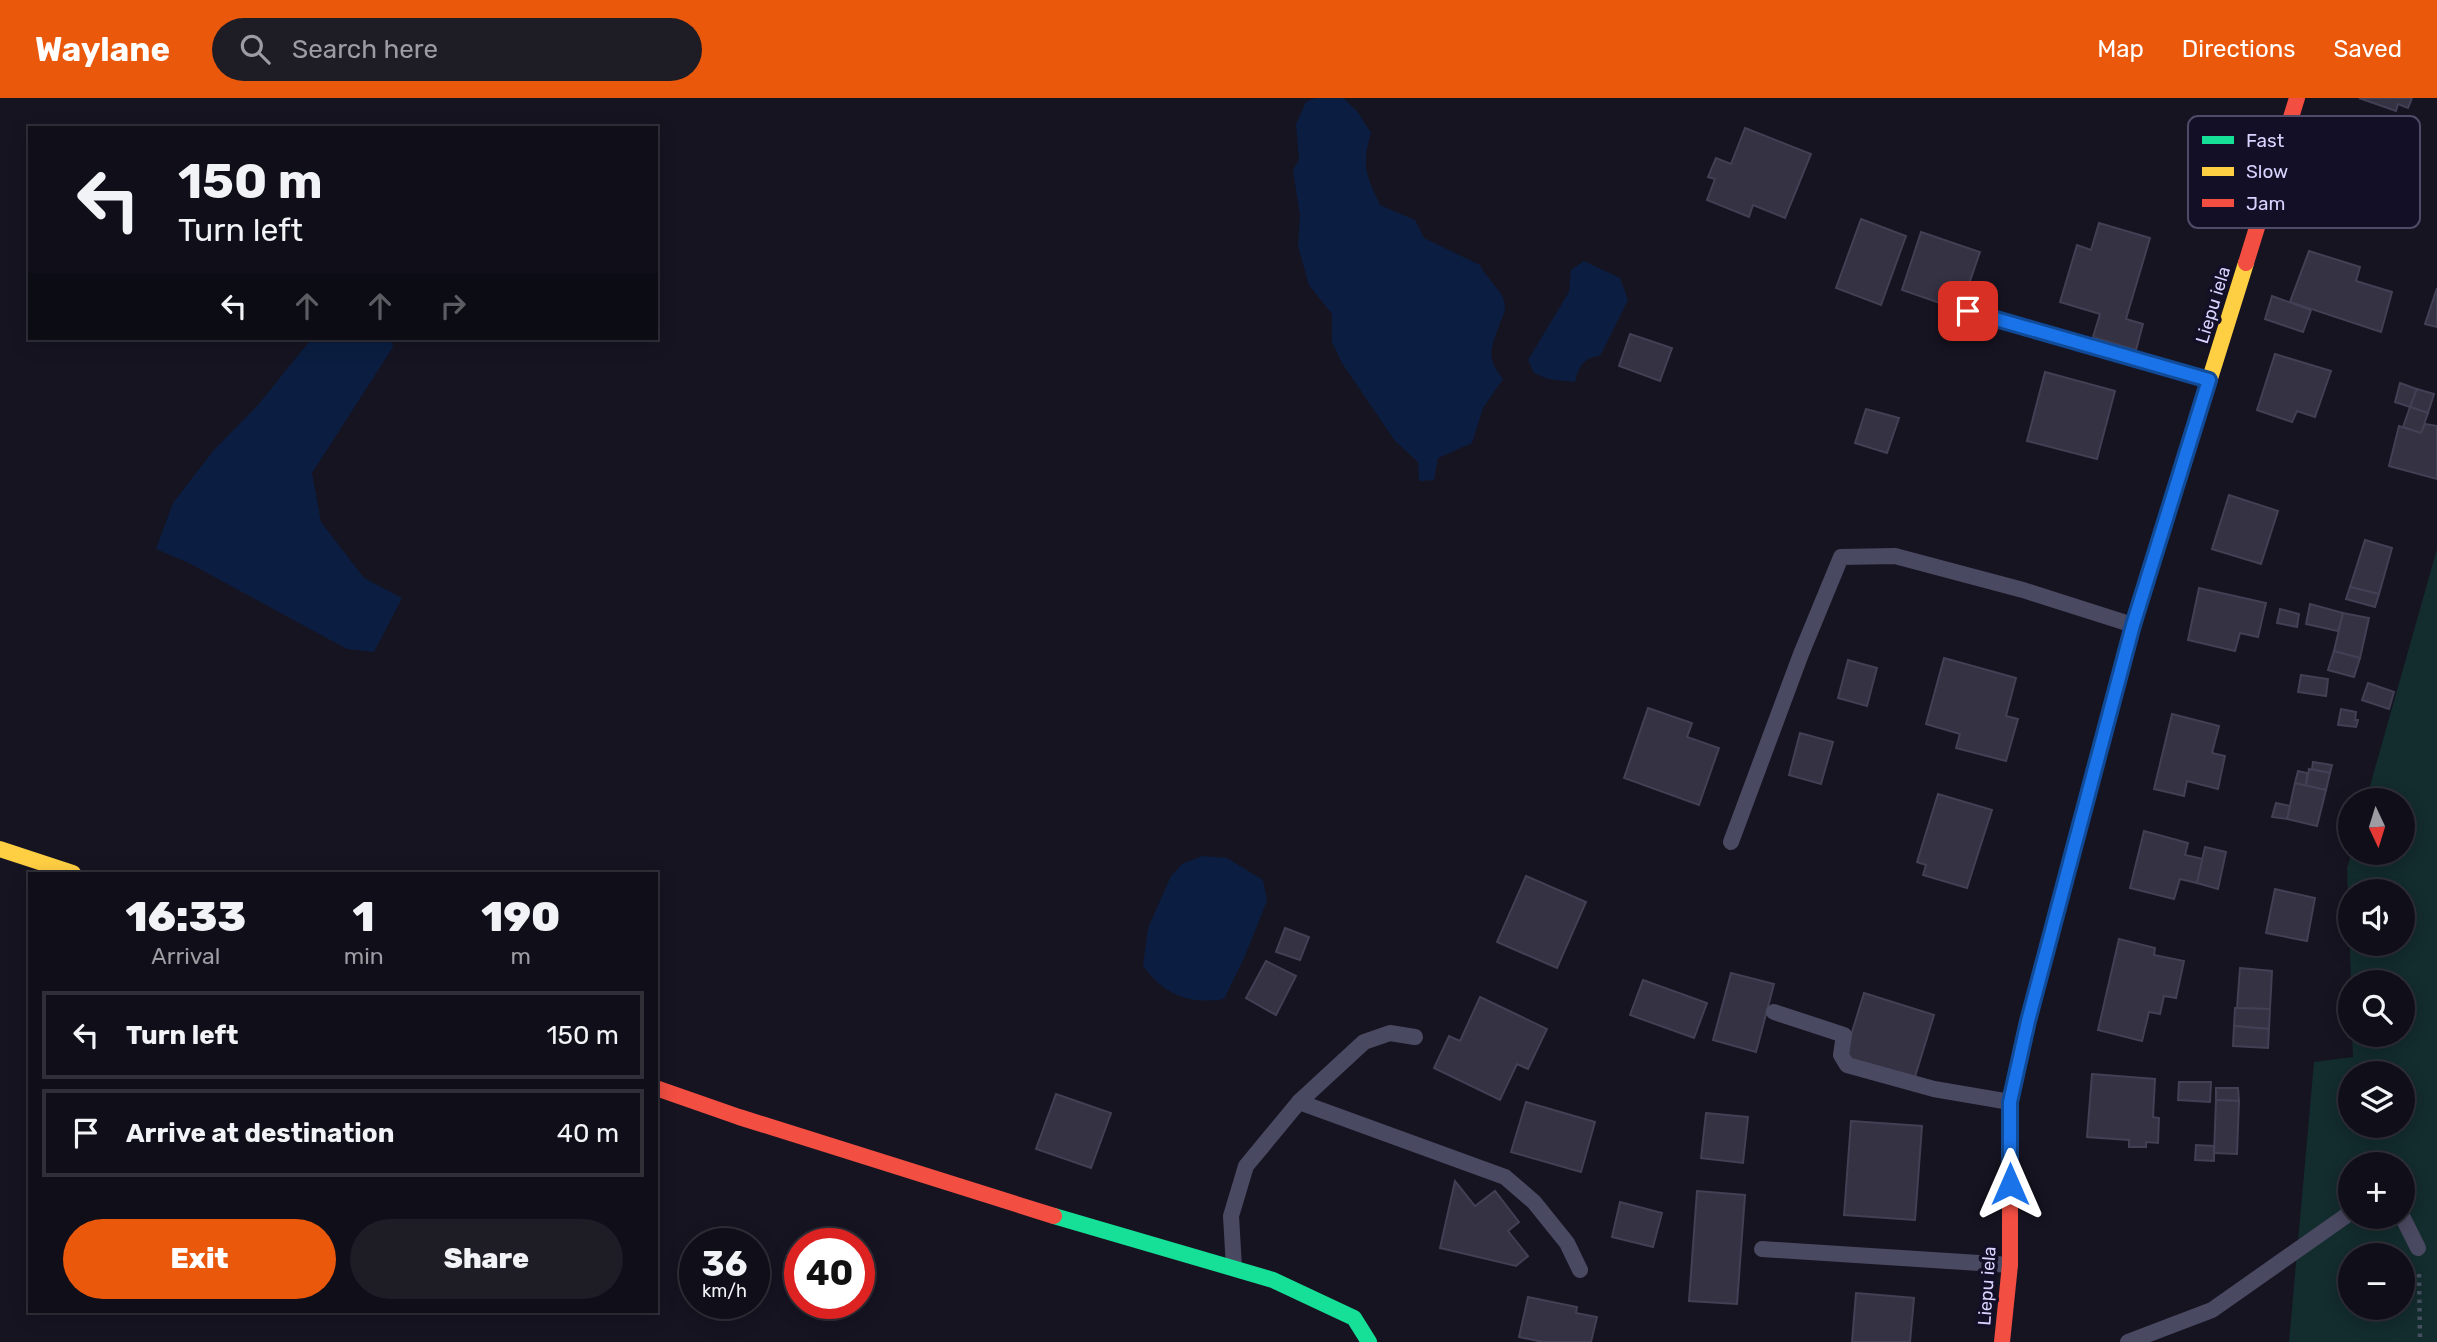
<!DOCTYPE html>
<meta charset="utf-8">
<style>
body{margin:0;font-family:Rubik,sans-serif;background:#1e1d26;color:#f1f3f6;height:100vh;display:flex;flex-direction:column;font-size:26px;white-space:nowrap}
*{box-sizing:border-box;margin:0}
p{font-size:23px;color:#9c9ca2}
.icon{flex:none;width:38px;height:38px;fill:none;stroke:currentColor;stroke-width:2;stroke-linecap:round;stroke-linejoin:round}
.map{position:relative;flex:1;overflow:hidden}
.sheet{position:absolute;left:28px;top:774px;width:630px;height:441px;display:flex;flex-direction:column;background:#100f19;border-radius:0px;box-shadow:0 4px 18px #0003,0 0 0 2px #302f38}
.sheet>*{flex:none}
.banner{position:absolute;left:28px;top:28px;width:630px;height:214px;border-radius:0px;box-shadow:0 4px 18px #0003,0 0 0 2px #302f38;background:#100f19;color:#f1f3f6;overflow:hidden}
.needle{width:46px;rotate:176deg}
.tools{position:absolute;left:2338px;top:690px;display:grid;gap:14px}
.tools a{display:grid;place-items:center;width:77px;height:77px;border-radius:50%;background:#100f19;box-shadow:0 4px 18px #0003,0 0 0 2px #302f38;font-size:35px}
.speed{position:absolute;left:679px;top:1130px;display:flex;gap:14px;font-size:35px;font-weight:700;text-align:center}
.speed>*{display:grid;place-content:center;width:91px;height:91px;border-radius:50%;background:#100f19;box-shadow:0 4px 18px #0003,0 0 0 2px #302f38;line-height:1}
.speed small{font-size:18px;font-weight:400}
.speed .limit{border:10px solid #d22;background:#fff;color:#111}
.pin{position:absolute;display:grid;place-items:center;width:60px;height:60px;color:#fff;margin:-30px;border-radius:14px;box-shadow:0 4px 10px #0006}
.me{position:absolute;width:77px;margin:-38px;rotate:0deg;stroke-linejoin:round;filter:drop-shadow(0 0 5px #0008)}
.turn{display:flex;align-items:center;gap:24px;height:147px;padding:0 35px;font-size:32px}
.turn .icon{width:91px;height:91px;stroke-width:2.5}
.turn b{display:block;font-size:49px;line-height:60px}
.lanes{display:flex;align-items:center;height:66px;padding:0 35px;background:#0003;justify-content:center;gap:35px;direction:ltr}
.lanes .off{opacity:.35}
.eta{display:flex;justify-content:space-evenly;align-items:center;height:119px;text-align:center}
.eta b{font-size:42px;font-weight:800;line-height:49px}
.primary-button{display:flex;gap:14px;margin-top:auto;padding:14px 35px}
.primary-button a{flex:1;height:80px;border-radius:42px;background:#ea580c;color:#fff;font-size:28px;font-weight:800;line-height:80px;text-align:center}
.primary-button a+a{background:#1e1d26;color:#f1f3f6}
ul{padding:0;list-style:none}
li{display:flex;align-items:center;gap:21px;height:88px;margin:0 14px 10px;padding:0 21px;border:4px solid #302f38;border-radius:0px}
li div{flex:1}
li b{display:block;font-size:26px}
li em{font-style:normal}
header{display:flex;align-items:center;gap:42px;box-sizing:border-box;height:98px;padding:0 35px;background:#ea580c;color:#fff}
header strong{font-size:33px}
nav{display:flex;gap:38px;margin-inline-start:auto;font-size:24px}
.search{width:490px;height:63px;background:#1e1d26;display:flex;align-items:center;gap:18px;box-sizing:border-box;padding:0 24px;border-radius:38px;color:#9c9ca2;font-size:26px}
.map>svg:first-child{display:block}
</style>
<header>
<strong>Waylane</strong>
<div class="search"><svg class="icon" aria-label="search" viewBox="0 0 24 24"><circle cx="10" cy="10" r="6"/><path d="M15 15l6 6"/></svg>Search here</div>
<nav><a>Map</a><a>Directions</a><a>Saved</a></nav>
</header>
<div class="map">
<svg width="2437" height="1244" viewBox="0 0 2437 1244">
<rect width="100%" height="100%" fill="#161421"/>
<path fill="#132c2d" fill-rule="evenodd" d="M2437,451v793h-148l25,-280 39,-5 -1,-23h51v-52h-52l-4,-114 5,-16h51v-52h-37zM2350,793h53v52h-53zM2350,975h53v52h-53zM2350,1066h53v52h-53zM2350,1157h53v52h-53z"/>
<g fill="#0b1e41">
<path d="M1315,0h28l14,13 14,22c-10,33 -5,42 9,72l35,15 9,18 56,27c6,14 26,28 25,42 0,5 -3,11 -5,16 -9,26 -15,33 3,56l-20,29 -11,35 -34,15 -4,22 -15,1 -1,-19 -23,-21 -53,-78 -10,-21v-28l-23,-29 -11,-39 2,-30 -7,-46 6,-10 -3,-36 10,-22z"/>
<path d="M1584,163l36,17 8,22 -28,56c-17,1 -21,11 -25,26l-27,-3 -14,-6 -6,-13 41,-68 2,-22z"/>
<polygon points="312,240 391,240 393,249 312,375 321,424 364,480 402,500 374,554 347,551 189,465 156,451 173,405 213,353 258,307"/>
<path d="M1202,758l25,2 36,22 4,21 -23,57 -20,41c-36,6 -60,-5 -81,-33l5,-38 23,-52 11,-12z"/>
</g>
<g fill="#343243" stroke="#433f54" stroke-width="2">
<polygon points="2359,0 2412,0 2408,10 2398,6 2396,13"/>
<polygon points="1745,30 1811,56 1785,120 1753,107 1749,119 1707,102 1715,81 1708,79 1716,60 1731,66"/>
<polygon points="1861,121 1906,138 1881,207 1836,190"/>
<polygon points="2099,125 2150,140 2126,221 2143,226 2136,252 2093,239 2100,216 2060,204 2077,147 2091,152"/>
<polygon points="1921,134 1980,154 1960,212 1902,192"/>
<polygon points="2309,153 2360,169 2356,183 2392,194 2381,234 2290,204"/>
<polygon points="2437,190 2437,229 2425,226"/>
<polygon points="2272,198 2311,212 2303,234 2265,221"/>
<polygon points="1630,236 1672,250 1660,283 1619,268"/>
<polygon points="2275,256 2331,273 2315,319 2297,313 2292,324 2257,312"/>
<polygon points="2045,274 2115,293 2097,361 2027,343"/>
<polygon points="2400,285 2417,291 2410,309 2395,304"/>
<polygon points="2417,291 2434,296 2428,315 2410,309"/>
<polygon points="2410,309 2428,315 2421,335 2403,329"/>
<polygon points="1866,311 1899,320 1887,355 1855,345"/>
<polygon points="2425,326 2437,328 2437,381 2389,368 2399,328 2421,335"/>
<polygon points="2229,397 2278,413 2261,466 2212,451"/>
<polygon points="2365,442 2392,450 2379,496 2350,489"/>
<polygon points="2350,489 2379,496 2375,509 2346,501"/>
<polygon points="2199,490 2266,505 2258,539 2240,535 2235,553 2188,542"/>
<polygon points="2310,506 2343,515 2338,533 2306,526"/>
<polygon points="2280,511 2299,516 2297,529 2277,525"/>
<polygon points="2343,515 2369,520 2360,560 2334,553"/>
<polygon points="2334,553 2360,560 2354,579 2328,572"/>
<polygon points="1944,560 2016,580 2006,618 2018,621 2006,663 1956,650 1960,636 1926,626"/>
<polygon points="1848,562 1877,570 1867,608 1838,600"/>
<polygon points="2301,577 2328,581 2326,598 2298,594"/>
<polygon points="2368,585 2394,594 2389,611 2362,602"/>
<polygon points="1648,610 1692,625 1687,639 1719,650 1699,707 1624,680"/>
<polygon points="2341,611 2356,614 2355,622 2358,622 2356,629 2338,627"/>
<polygon points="2172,616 2219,628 2212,655 2225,658 2218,691 2187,683 2184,698 2154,691"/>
<polygon points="1800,635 1833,644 1821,686 1789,677"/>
<polygon points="2313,664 2332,667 2330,675 2312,671"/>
<polygon points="2309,671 2330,675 2326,692 2306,688"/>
<polygon points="2298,673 2307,675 2306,688 2295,685"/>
<polygon points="2295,685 2326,692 2317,728 2287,721"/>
<polygon points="1938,696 1992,712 1967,790 1923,777 1926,767 1917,764"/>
<polygon points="2276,705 2290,708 2287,721 2272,719"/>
<polygon points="2144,733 2188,745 2185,757 2203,761 2197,785 2180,781 2174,801 2130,790"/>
<polygon points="2205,749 2226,754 2218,791 2197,785"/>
<polygon points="1526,778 1586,804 1557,870 1497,844"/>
<polygon points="2275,791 2315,800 2307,843 2266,835"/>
<polygon points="1285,830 1309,839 1300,862 1276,854"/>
<polygon points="2119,841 2155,850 2154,857 2184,863 2176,900 2164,898 2160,916 2149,914 2142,943 2098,932"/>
<polygon points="1266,863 1296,878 1276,917 1246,900"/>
<polygon points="2240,870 2272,873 2270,911 2237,910"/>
<polygon points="1731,875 1774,886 1756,954 1713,942"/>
<polygon points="1643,882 1707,905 1694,940 1630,917"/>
<polygon points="1864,895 1934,917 1914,982 1844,960"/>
<polygon points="1480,899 1547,931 1528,971 1517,966 1500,1002 1434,970 1449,938 1460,943"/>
<polygon points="2235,910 2270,911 2269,931 2234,928"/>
<polygon points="2234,928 2269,931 2268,950 2233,948"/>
<polygon points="2092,976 2155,981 2153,1019 2159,1020 2158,1045 2146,1044 2146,1049 2129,1049 2129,1042 2087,1039"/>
<polygon points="2179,984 2211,984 2210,1004 2178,1002"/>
<polygon points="2216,990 2238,990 2239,1003 2216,1002"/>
<polygon points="1056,996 1111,1015 1091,1070 1036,1051"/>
<polygon points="2216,1002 2239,1003 2237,1056 2214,1055"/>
<polygon points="1526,1004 1595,1024 1581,1074 1511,1054"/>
<polygon points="1706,1015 1748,1019 1743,1065 1701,1060"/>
<polygon points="1851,1023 1922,1028 1915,1122 1844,1117"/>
<polygon points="2196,1047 2214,1048 2214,1063 2195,1062"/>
<polygon points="1455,1083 1475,1108 1495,1093 1519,1124 1508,1133 1528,1158 1516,1168 1440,1150"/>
<polygon points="1697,1093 1745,1097 1737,1206 1689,1203"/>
<polygon points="1620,1104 1662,1115 1653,1149 1612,1139"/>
<polygon points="1856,1195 1914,1200 1910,1244 1852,1244"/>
<polygon points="1528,1199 1577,1209 1576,1215 1597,1219 1591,1244 1543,1244 1519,1239"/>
</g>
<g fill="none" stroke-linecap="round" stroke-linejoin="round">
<polyline stroke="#44505f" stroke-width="4.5" stroke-dasharray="3.5 5" stroke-linecap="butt" points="2419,1176 2420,1244"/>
<g stroke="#4a4962" stroke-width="16">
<polyline points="1968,213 2209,282"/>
<polyline points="1731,744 1801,556 1841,459 1895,458 2023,492 2133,527"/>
<polyline points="1774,914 1844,937 1841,957 1847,967 1934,991 2010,1004"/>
<polyline points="1299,1004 1505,1079 1534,1104 1567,1145 1580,1172"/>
<polyline points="2402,1118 2418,1150"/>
<polyline points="1762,1151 2010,1167"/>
<polyline points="1234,1170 1231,1118 1246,1068 1299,1004 1364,944 1390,935 1415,939"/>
<polyline points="2128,1244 2212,1212 2350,1115"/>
</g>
<polyline stroke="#16e098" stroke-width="16" points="1054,1118 1273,1182 1354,1220 1369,1244"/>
<g stroke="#ffcf43" stroke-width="16">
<polyline points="2084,711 2133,527 2246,165"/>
<polyline points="0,751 73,775"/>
</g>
<g stroke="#f24e42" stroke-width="16">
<polyline points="2246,165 2297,0"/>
<polyline points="656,990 739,1019 1054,1118"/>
<polyline points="2002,1244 2010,1167 2010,1004 2028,923 2084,711"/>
</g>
</g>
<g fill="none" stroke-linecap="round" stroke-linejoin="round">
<g stroke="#114b97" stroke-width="18">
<polyline id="route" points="1968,213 2209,282 2133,527 2028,923 2010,1004 2010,1086"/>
</g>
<use href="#route" stroke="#1a73e8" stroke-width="12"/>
</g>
<g text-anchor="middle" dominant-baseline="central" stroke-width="7" stroke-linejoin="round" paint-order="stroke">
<g font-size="18" fill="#d9d4ff" stroke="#130f26">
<text transform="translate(2213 207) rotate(-73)">Liepu iela</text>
<text transform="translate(1987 1188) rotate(-86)">Liepu iela</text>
</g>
</g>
<rect x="2188" y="18" width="232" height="112" rx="10" fill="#130f26" stroke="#4e4a67" stroke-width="2"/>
<rect x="2202" y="38" width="32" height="8" fill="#16e098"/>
<rect x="2202" y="69" width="32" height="9" fill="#ffcf43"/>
<rect x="2202" y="101" width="32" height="8" fill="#f24e42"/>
<g font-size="19" fill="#d9d4ff">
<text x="2246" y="49">Fast</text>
<text x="2246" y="80">Slow</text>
<text x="2246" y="112">Jam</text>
</g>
</svg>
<div class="tools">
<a><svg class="needle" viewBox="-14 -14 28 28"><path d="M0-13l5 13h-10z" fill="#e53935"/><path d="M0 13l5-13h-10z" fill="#9c9ca2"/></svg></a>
<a><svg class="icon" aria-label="sound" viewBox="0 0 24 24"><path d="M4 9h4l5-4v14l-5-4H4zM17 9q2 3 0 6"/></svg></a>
<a><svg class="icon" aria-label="search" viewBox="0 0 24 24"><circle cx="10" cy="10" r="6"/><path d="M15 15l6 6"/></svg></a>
<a><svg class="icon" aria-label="layers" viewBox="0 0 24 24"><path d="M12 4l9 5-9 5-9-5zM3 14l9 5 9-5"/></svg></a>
<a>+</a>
<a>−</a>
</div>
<div class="speed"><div>36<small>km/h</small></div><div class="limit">40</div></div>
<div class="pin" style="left:1968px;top:213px;background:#d93025"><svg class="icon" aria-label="arrive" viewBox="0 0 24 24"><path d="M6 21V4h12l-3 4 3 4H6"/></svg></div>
<svg class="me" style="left:2010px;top:1086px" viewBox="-20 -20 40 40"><path d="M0-17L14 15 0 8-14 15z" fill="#1a73e8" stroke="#fff" stroke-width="4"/></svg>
<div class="banner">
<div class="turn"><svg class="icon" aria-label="left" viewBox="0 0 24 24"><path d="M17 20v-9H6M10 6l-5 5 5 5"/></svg><div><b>150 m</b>Turn left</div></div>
<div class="lanes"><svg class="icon" aria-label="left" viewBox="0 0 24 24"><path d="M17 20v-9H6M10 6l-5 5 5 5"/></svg><svg class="icon off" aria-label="ahead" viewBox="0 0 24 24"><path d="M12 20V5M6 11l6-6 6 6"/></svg><svg class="icon off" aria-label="ahead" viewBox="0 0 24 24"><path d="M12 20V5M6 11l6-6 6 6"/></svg><svg class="icon off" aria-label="right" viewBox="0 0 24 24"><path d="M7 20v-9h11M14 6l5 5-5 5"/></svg></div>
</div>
<section class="sheet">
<div class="eta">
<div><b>16:33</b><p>Arrival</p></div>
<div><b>1</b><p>min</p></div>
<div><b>190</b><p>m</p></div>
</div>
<ul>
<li><svg class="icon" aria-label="left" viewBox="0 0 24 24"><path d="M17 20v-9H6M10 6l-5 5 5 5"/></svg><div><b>Turn left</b></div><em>150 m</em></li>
<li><svg class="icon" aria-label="arrive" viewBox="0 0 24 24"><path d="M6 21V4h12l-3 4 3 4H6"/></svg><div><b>Arrive at destination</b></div><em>40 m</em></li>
</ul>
<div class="primary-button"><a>Exit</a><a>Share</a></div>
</section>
</div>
